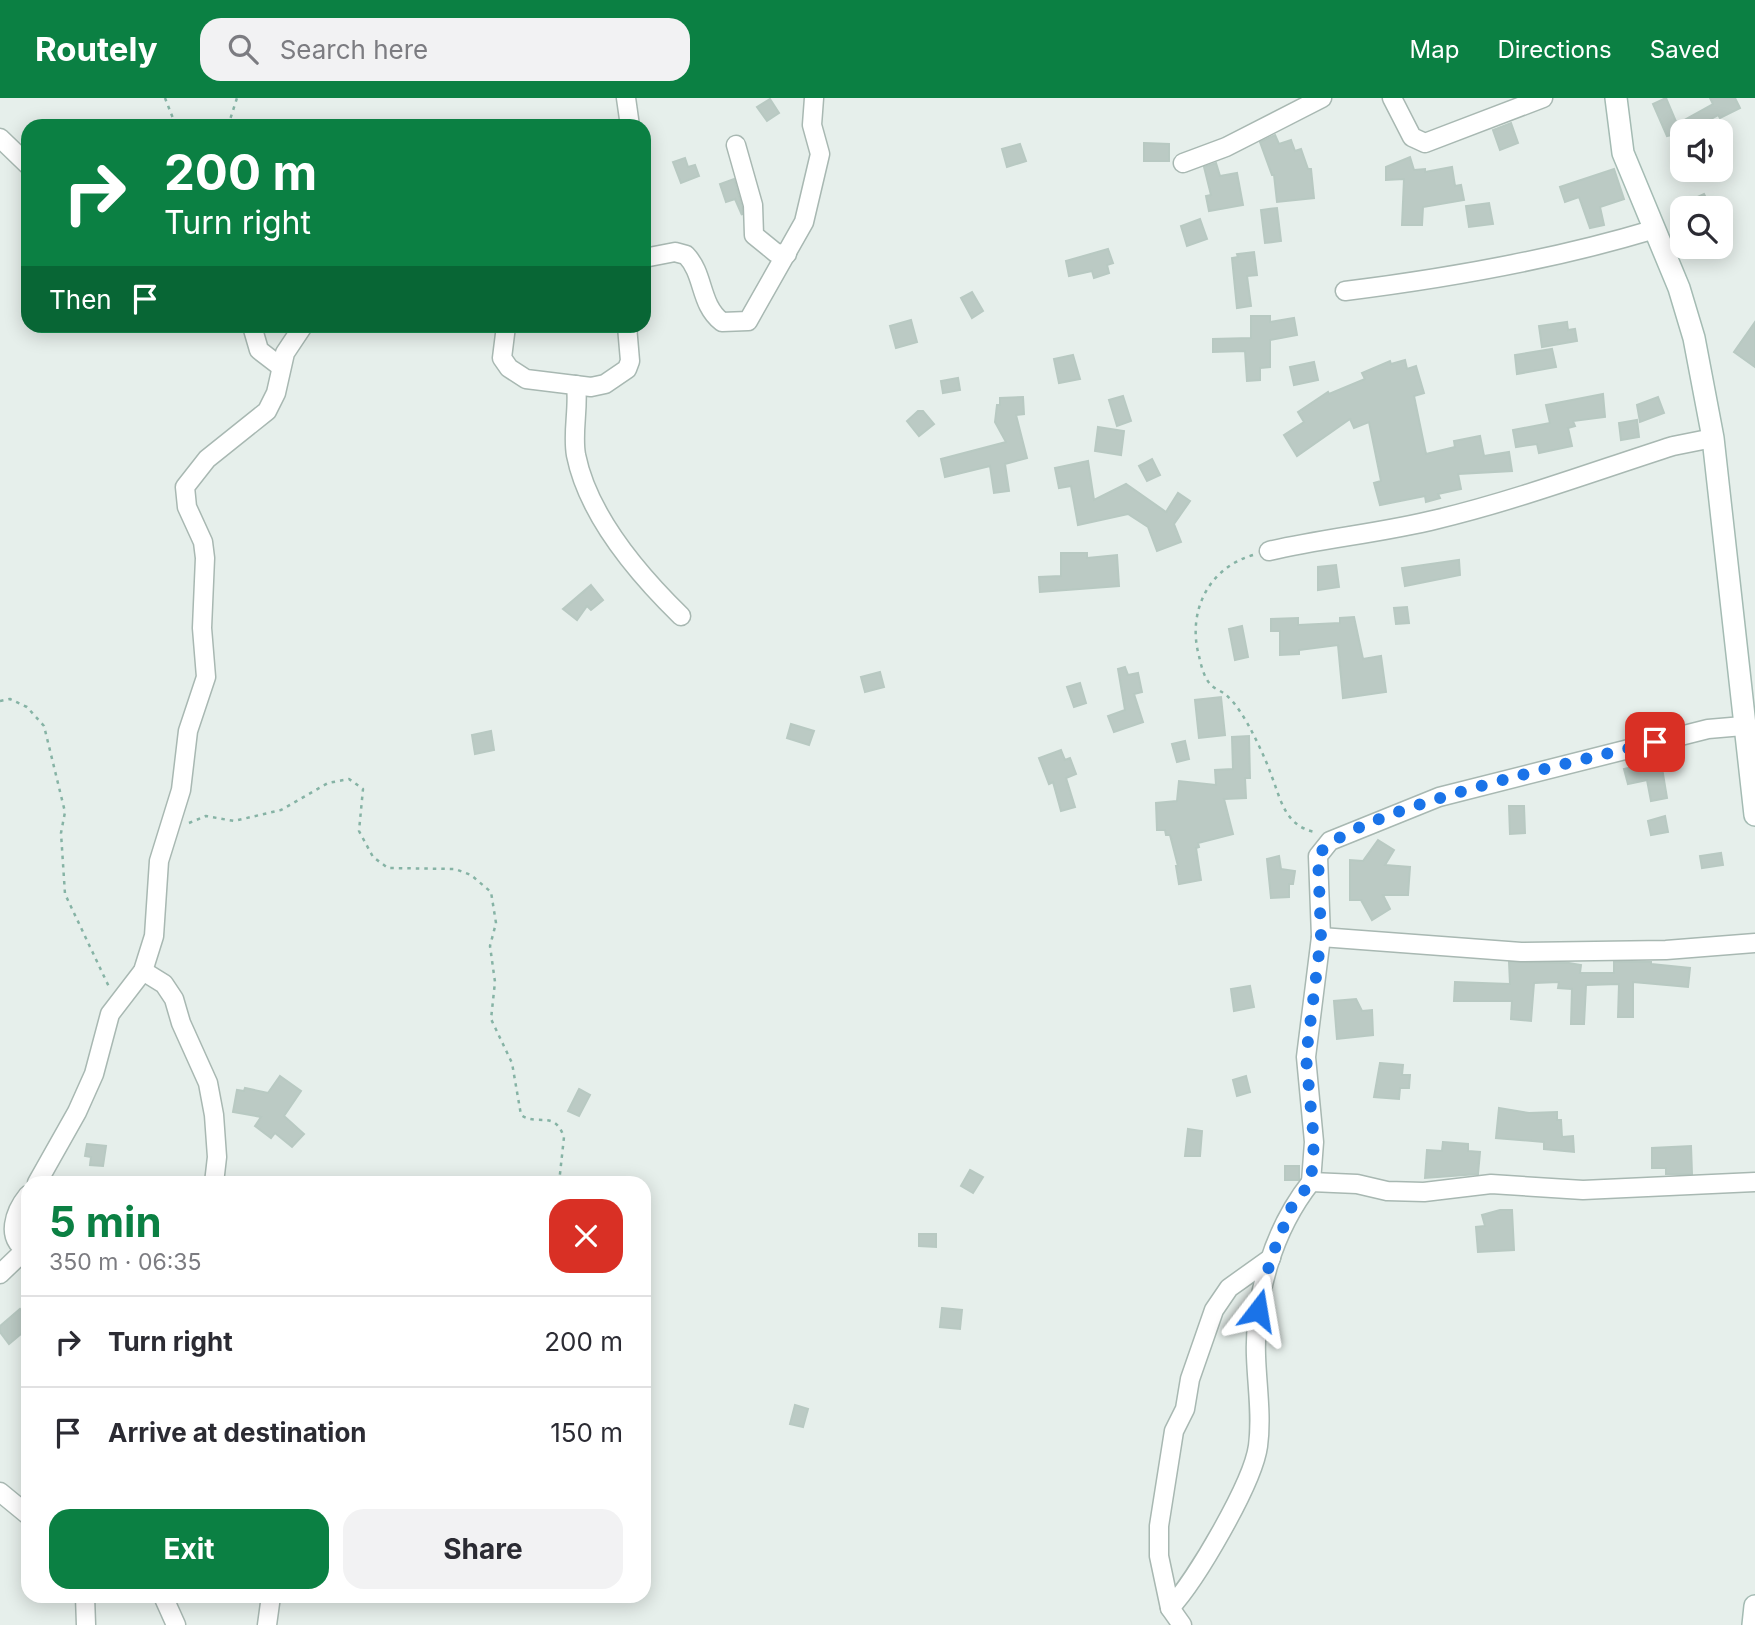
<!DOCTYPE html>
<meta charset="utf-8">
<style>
body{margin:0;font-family:Inter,sans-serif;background:#f2f2f3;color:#2b2b33;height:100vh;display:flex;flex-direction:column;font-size:26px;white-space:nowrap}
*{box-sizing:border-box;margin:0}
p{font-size:23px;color:#7c7c81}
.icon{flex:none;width:38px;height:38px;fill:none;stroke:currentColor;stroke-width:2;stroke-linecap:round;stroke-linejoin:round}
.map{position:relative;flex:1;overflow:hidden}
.details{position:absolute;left:21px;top:1078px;width:630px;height:427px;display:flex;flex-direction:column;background:#fff;border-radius:21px;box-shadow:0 4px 18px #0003}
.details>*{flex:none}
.hud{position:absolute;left:21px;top:21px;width:630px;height:214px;border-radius:21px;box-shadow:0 4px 18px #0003;background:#0b8043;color:#fff;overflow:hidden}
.controls{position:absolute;left:1670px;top:21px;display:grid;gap:14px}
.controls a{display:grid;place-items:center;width:63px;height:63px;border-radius:14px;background:#fff;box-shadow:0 4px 18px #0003;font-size:35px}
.pin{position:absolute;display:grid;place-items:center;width:60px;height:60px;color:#fff;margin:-30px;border-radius:14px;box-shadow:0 4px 10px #0006}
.me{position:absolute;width:77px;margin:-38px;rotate:14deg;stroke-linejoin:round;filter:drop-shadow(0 0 5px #0008)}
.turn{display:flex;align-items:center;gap:24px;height:147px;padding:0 28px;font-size:32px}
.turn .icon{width:91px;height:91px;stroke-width:2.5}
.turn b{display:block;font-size:49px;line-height:60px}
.then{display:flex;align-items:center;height:66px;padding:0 28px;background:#0003;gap:14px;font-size:26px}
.round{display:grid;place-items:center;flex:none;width:74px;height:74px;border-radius:21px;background:#f2f2f3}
.summary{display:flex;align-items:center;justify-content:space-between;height:119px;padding:0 28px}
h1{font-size:42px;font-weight:700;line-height:52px;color:#0b8043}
.primary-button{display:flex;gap:14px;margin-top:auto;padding:14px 28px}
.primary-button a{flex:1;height:80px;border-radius:21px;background:#0b8043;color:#fff;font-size:28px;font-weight:700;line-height:80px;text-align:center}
.primary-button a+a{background:#f2f2f3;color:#2b2b33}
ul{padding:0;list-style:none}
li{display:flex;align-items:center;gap:21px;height:91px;padding:0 28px;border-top:2px solid #e1e1e2}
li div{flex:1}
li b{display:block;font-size:26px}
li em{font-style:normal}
header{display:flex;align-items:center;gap:42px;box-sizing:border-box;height:98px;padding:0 35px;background:#0b8043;color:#fff}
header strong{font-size:33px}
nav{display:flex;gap:38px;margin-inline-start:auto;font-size:24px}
.search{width:490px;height:63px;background:#f2f2f3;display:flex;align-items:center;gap:18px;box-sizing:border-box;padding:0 24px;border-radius:21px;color:#7c7c81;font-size:26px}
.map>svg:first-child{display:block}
</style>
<header>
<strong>Routely</strong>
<div class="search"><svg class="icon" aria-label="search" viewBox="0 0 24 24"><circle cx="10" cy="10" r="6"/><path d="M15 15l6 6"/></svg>Search here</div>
<nav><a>Map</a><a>Directions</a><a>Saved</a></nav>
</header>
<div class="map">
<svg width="1755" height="1527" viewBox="0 0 1755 1527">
<rect width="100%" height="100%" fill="#e6efeb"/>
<g fill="#bbcac4" stroke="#b8c9c2" stroke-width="2">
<polygon points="1666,0 1677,26 1713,6 1710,0 1735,0 1740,10 1720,20 1718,17 1689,33 1667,38 1653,6"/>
<polygon points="770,1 779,15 767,23 757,9"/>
<polygon points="1511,25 1518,45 1500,52 1493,32"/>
<polygon points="1275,37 1279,46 1291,42 1295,53 1301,51 1308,71 1311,71 1314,100 1277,104 1274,77 1272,77 1260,44"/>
<polygon points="1144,45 1169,46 1169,63 1144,63"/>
<polygon points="1020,46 1026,63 1007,69 1002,51"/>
<polygon points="1410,59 1414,72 1425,71 1425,74 1452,69 1455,88 1461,87 1464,102 1423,109 1422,127 1402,127 1404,81 1386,82 1386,69"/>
<polygon points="685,60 688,69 695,67 699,78 681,85 673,64"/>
<polygon points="1216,65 1220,78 1237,75 1243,107 1209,113 1206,98 1211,97 1204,69"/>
<polygon points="1614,71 1624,101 1600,109 1604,127 1590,130 1579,99 1565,104 1560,89"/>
<polygon points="734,81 742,109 742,117 735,101 726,104 720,86"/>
<polygon points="1704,96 1711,110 1673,110"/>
<polygon points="1489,105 1493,126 1469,129 1466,108"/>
<polygon points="1277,110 1281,143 1265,145 1261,112"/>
<polygon points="1200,121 1207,141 1187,148 1181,128"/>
<polygon points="1108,151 1113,165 1107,167 1109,175 1094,180 1092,173 1069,178 1066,163"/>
<polygon points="1254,154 1257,177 1247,178 1251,208 1237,210 1232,160 1238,159 1237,156"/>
<polygon points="972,194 983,213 972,220 961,200"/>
<polygon points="1251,218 1270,218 1270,224 1294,220 1297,237 1270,242 1270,269 1260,270 1260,282 1247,283 1245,253 1213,254 1213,241 1251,240"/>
<polygon points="911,222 917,244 896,250 890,228"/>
<polygon points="1567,224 1568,232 1575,231 1577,243 1542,249 1539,228"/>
<polygon points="1755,224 1755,269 1734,254"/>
<polygon points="1552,251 1556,269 1517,276 1515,257"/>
<polygon points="1073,257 1080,281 1059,285 1054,261"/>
<polygon points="1405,262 1407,271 1416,268 1424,295 1414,298 1426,356 1455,349 1454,343 1480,338 1484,358 1509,354 1512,373 1458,376 1461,391 1438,396 1440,400 1426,404 1425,398 1380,407 1374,385 1381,383 1369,324 1354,330 1350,321 1297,358 1284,337 1304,324 1298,314 1328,294 1329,296 1365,281 1362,275 1390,263 1391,266"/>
<polygon points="1314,264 1318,282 1294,287 1290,269"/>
<polygon points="958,280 960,292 943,295 941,283"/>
<polygon points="1603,296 1605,319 1573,323 1575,328 1568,330 1572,348 1539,355 1537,346 1516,349 1513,332 1550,325 1546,307"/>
<polygon points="1123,298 1131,323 1117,328 1109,302"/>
<polygon points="1023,299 1024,316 1016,317 1027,360 1005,366 1009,393 994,395 990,368 945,379 941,361 1006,344 995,324 997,307 1000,307 1000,300"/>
<polygon points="1658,299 1664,315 1640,324 1637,307"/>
<polygon points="918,313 923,313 934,326 919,338 907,323"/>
<polygon points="1637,322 1639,339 1621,342 1619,325"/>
<polygon points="1098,329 1124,333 1121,357 1095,353"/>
<polygon points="1152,361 1160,377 1147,383 1139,368"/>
<polygon points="1088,363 1094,402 1126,386 1166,414 1178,395 1190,403 1174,426 1181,444 1157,453 1148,429 1128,416 1078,427 1071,388 1059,390 1055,370"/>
<polygon points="1061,455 1087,455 1087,460 1117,457 1119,488 1040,494 1039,479 1061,478"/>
<polygon points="1459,462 1460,477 1405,488 1402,470"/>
<polygon points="1336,467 1339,489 1318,492 1318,469"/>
<polygon points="591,487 603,502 591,512 587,508 577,522 563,511"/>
<polygon points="1407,509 1409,525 1396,526 1394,510"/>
<polygon points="1354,519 1363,561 1381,558 1386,594 1343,600 1338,547 1299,552 1299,556 1280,557 1280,533 1271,533 1271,521 1298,520 1298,527 1340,525 1340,520"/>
<polygon points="1242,528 1248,559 1235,562 1229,531"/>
<polygon points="1125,569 1128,577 1138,575 1142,594 1134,596 1143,624 1114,634 1108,618 1125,612 1118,571"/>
<polygon points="880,574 884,589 865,594 861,579"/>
<polygon points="1080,585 1086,605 1074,609 1067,589"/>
<polygon points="1221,599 1225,637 1199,640 1195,602"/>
<polygon points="791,626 814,633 809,647 787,640"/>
<polygon points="491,633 494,652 475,656 472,637"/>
<polygon points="1249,638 1250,680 1245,680 1246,700 1224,701 1233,736 1198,745 1199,749 1196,750 1201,782 1179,786 1176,768 1178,768 1170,737 1166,737 1165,732 1157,732 1156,705 1177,703 1179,683 1216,687 1215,672 1233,671 1232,639"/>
<polygon points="1185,643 1189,661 1177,664 1172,646"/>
<polygon points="1676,651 1678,660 1661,664 1667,700 1651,703 1647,682 1628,686 1624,671 1659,663 1657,656"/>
<polygon points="1061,652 1065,662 1070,660 1076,676 1066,680 1075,709 1061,713 1053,684 1049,686 1039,660"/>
<polygon points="1509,708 1524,708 1525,735 1510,736"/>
<polygon points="1665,718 1668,734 1651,737 1648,723"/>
<polygon points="1378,742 1394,752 1385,767 1410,769 1408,797 1383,797 1390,811 1372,822 1361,802 1350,802 1350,762 1363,763"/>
<polygon points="1721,755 1723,767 1702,770 1700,758"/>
<polygon points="1279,758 1281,771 1295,773 1293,786 1289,786 1289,799 1271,800 1267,761"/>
<polygon points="1509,864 1569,865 1581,867 1580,875 1614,875 1614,864 1651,864 1651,866 1690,870 1688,889 1633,884 1633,919 1618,919 1619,886 1586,887 1584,926 1571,926 1572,891 1558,890 1559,884 1534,885 1531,923 1511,921 1512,903 1454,903 1455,884 1510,886"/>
<polygon points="1250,888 1254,909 1234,913 1231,891"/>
<polygon points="1356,901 1362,913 1372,912 1373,937 1337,941 1334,903"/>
<polygon points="1380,965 1403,967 1402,977 1410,977 1409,990 1400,990 1399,1001 1374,999"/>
<polygon points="280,978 301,993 284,1018 304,1036 292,1049 275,1035 271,1040 255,1028 261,1019 233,1014 237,992 244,993 245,990 268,995"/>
<polygon points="1246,978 1250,994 1237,998 1233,982"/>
<polygon points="579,991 590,997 579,1018 568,1013"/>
<polygon points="1499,1010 1529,1015 1557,1014 1557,1022 1561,1022 1562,1039 1573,1038 1574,1054 1544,1051 1544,1044 1496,1040"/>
<polygon points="1188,1031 1202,1033 1200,1058 1185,1058"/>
<polygon points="1443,1044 1468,1046 1468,1053 1480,1054 1478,1076 1425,1080 1427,1052 1442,1053"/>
<polygon points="87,1046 106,1048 103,1068 90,1067 91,1059 85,1058"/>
<polygon points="1691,1048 1692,1076 1666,1076 1666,1070 1652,1070 1652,1050"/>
<rect x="1285" y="1068" width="14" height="14"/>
<polygon points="970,1072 983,1079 973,1095 961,1088"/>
<polygon points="1500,1112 1512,1112 1514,1152 1478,1154 1476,1129 1485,1128 1482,1117"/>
<polygon points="919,1136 936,1136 936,1149 919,1148"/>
<polygon points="942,1210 962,1212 960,1231 940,1229"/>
<polygon points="20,1211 28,1220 28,1230 9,1246 0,1234 0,1228"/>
<polygon points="795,1307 808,1311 803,1329 790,1326"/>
</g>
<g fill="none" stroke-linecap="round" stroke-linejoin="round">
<g stroke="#a8b8b2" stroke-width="21">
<g id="minor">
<polyline points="626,0 630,28"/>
<polyline points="1392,0 1412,39 1425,45 1543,0"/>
<polyline points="0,40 28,67"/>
<polyline points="736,47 753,107 754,137 776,155 787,156"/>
<polyline points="1183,65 1226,49 1322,0"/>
<path d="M644,160l31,-6 11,3c19,20 13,49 36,67l26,-1 56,-99 16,-68 -8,-29 2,-27"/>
<path d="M1345,193c104,-13 207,-31 307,-61"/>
<polyline points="252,228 259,252 281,269"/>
<polyline points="506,228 502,260 509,270 526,281 591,289 605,286 627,271 630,263 627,228"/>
<path d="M576,287c3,23 -4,47 0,70 12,60 62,119 105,161"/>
<path d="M1269,453c56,-13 113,-18 169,-32 79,-19 157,-48 235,-73l40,-8"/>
<polyline points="1321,839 1521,854 1666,852 1755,845"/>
<polyline points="143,873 164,886 174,901 181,925 208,985 214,1017 217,1059 214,1085"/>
<polyline points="1311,1084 1314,1044 1306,959 1321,839 1318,758 1330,743 1439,699 1708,631 1743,628"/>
<polyline points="37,1085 77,1014 94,976 110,916 143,873 154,838 159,763 181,692 188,633 206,579 202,530 205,460 203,444 187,409 185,389 207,361 267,313 276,295 285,255 303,228"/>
<path d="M28,1097c-13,16 -24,44 0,56"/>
<polyline points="0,1176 25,1152"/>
<polyline points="0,1394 28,1417"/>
<polyline points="85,1498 86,1527"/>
<polyline points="163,1498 176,1527"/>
<path d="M1170,1510c26,-28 83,-125 88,-162 4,-30 -1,-60 -2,-90 -2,-60 17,-126 55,-174l46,2 30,7 37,1 67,-8 92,6 172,-8"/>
<polyline points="267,1527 271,1498"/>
<polyline points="1182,1527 1170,1510 1159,1458 1159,1428 1174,1333 1185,1311 1190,1281 1214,1212 1229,1190 1271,1160"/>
</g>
</g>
<g stroke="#a4bbb3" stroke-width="24">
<g id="secondary">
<polyline points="1616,0 1623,55 1679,190 1694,240 1713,340 1755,717"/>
<polyline points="1753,1527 1755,1508"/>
</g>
</g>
<g stroke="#86b3a5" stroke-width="2.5" stroke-dasharray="3.5 5" stroke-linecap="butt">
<polyline points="165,0 176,28"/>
<polyline points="228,28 237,0"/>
<path d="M1253,457c-45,13 -66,57 -54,101 2,9 5,22 12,29 4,4 10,6 14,9 10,8 19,23 25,34 8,15 16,32 22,49 9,23 13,49 43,55"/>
<polyline points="0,603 10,601 27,609 44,628 65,714 61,735 65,796 110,891"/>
<path d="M189,725l17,-7 28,5 47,-11 47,-27 21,-4 14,10 -4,42 14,26 15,11 67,1 16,6 20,17 5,31 -6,23 5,36 -4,37 21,44 9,52c17,12 33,-6 43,22l-5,46"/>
</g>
<use href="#minor" stroke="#fff" stroke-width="18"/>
<use href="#secondary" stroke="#fff" stroke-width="21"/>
</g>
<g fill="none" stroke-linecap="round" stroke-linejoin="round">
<path stroke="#1a73e8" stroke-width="12" stroke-dasharray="0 21.6" d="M1258,1212l13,-52 21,-52 19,-24 3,-40 -8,-85 15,-120 -3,-81c24,-44 278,-99 337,-114"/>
</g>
</svg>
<div class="controls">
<a><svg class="icon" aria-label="sound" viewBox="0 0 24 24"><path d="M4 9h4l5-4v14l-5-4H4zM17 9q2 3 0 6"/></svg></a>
<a><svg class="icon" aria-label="search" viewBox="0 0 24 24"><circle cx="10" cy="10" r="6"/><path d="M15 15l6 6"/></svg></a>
</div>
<div class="pin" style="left:1655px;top:644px;background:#d93025"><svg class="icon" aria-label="arrive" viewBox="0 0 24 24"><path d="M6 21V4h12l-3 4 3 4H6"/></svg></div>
<svg class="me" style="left:1258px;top:1212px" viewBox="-20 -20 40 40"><path d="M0-17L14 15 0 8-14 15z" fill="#1a73e8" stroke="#fff" stroke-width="4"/></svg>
<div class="hud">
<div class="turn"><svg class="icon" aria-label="right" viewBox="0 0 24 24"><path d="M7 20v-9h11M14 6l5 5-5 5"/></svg><div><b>200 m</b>Turn right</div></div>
<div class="then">Then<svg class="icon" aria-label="arrive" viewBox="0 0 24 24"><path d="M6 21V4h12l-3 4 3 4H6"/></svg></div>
</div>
<section class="details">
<div class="summary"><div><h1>5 min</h1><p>350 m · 06:35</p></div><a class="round" style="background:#d93025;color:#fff"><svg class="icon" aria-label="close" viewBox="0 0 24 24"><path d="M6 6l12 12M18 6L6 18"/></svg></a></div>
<ul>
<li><svg class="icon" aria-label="right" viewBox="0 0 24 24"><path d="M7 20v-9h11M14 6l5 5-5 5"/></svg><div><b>Turn right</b></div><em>200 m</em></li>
<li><svg class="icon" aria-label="arrive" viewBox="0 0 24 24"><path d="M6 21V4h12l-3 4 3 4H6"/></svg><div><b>Arrive at destination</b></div><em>150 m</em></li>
</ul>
<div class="primary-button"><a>Exit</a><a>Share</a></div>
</section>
</div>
